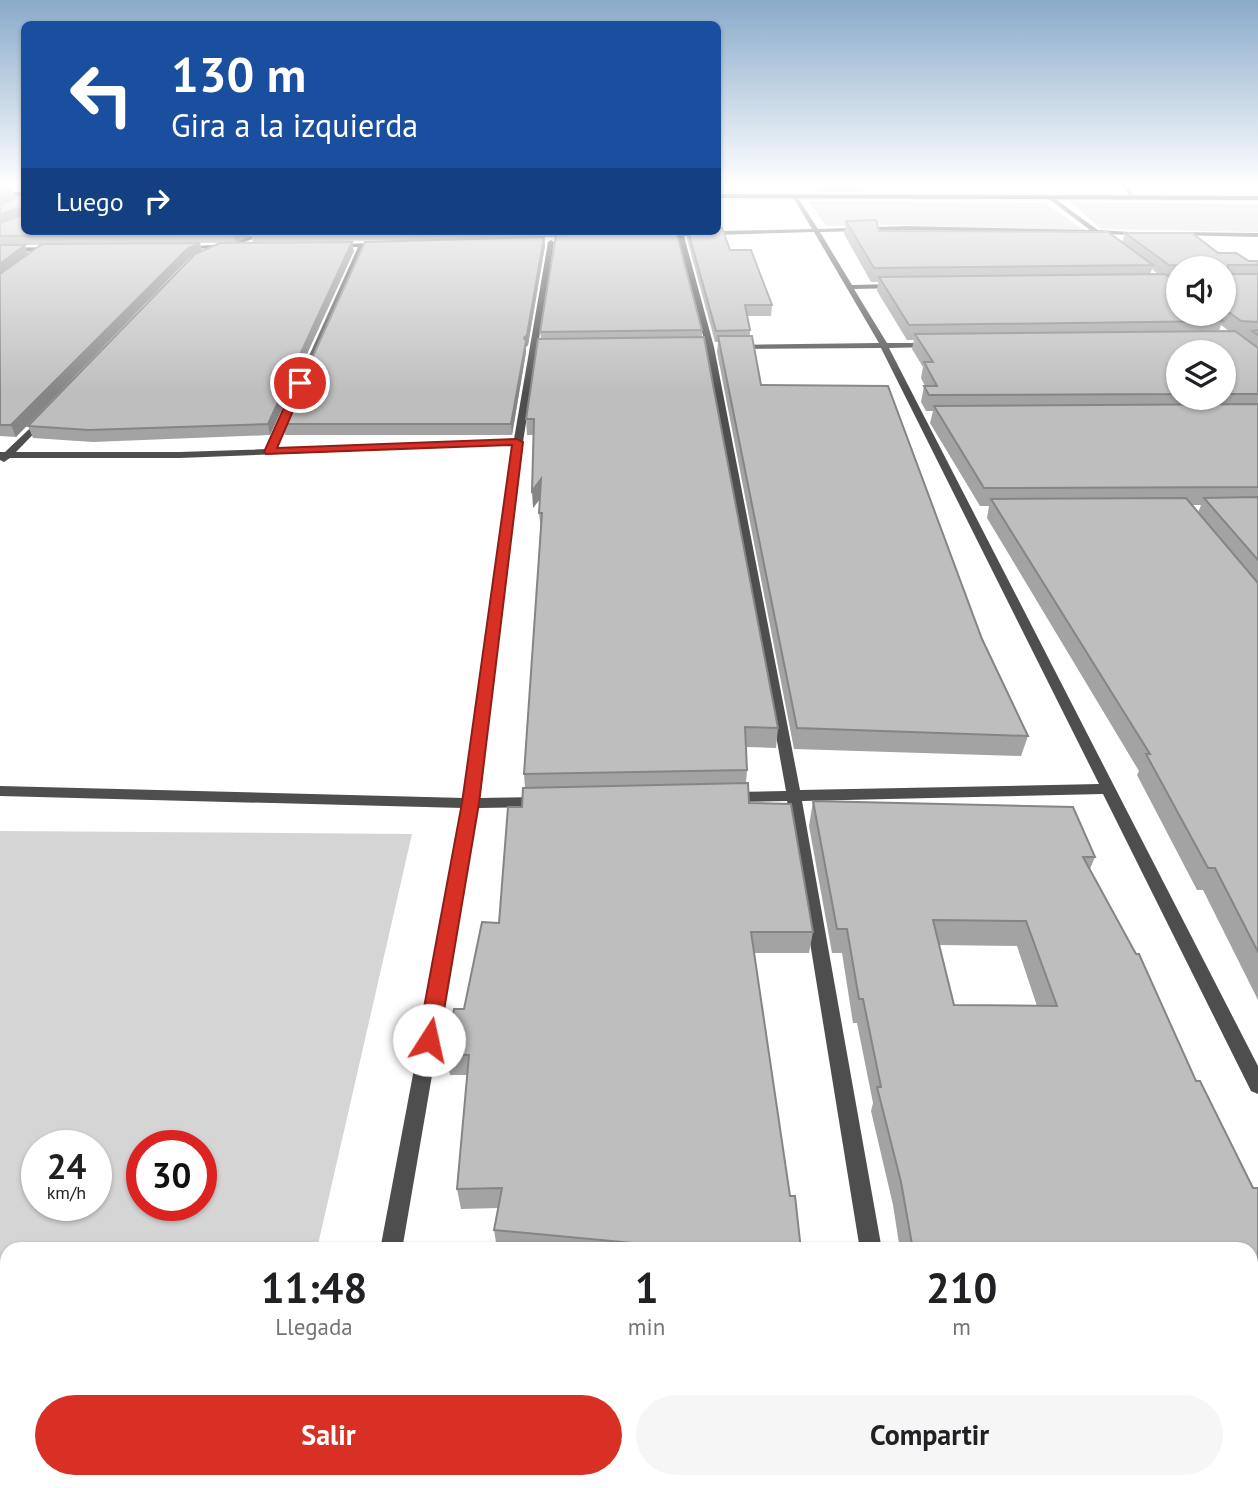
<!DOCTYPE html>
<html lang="es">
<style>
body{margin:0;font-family:"PT Sans",sans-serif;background:#f6f6f6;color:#202124;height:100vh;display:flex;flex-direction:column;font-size:26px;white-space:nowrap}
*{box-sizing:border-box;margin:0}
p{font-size:23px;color:#757577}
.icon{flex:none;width:38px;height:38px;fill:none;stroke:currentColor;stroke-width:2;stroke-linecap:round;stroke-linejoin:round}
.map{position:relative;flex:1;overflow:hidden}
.drawer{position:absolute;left:0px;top:1242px;width:1258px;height:247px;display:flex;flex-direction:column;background:#fff;border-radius:21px 21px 0 0;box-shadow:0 2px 5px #0004}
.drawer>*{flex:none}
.banner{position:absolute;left:21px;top:21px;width:700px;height:214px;border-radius:10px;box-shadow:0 2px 5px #0004;background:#1a4fa0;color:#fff;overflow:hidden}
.controls{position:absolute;left:1166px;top:256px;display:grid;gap:14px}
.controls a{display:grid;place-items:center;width:70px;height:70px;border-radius:50%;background:#fff;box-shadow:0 2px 5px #0004;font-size:35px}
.speed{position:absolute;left:21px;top:1130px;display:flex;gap:14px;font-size:35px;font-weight:700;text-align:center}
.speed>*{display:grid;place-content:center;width:91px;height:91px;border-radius:50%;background:#fff;box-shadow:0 2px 5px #0004;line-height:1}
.speed small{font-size:18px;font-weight:400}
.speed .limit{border:10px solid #d22;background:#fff;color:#111}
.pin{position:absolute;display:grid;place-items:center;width:60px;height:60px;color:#fff;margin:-30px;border:4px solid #fff;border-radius:50%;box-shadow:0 2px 7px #0007}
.me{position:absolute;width:77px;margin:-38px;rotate:10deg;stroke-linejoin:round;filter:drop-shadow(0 0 5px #0008)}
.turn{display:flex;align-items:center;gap:24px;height:147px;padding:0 35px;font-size:32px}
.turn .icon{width:91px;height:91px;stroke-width:2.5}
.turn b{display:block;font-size:49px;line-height:60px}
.then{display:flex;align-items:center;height:66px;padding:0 35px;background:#0003;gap:14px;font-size:26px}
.eta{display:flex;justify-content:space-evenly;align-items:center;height:119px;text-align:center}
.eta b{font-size:42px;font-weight:700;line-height:49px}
.primary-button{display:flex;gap:14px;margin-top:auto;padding:14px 35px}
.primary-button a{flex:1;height:80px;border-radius:42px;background:#d93025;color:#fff;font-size:28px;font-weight:700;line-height:80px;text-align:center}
.primary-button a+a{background:#f6f6f6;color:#202124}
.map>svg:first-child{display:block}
</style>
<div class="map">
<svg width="1258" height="1488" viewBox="0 0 1258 1488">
<rect width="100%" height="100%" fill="#fff"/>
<g fill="#d5d5d5" fill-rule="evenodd">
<polygon points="808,201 1045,203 1084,230 895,225 826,226"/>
<polygon points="1070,202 1258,204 1258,232 1101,229"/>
<path d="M0,831l412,3 -95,415 -310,1v232h257l-2,6h-262zM37,1146h59v60h-59zM142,1146h59v60h-59z"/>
</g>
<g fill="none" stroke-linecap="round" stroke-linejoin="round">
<g stroke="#dbdbdb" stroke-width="3">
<g id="primary">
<rect x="0" y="192" width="24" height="4"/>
<polygon points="718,194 1258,196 1258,200 718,198"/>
</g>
</g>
<g fill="#4e4e4e" fill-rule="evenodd">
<polygon points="1122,185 1126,185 1135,198 1131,198"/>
<path d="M796,195l22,34 88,-3 184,4 -41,-31 2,-3 47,34 50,3 -3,2 -239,-5 -86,2 32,53 44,-1 3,2 -3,2 -42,1 33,54h44l4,2 -4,2 -42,1 369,718v28l-7,-3 -148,-297 -301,7 80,449h-22l-73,-449 -55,1 -7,-5 7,-5 54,-1 -80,-444 -29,-111 -22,-1 25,-3 132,-3 -19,-32zM814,232l65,111 -145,2 -4,2 4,2 147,-1 218,436 -299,6 -86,-443 -30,-111z"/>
<polygon points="263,231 272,231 225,250 179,247 229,244"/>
<polygon points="1175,232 1258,233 1258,237 1173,235"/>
<polygon points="551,240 554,242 523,442 479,798 540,797 545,798 547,802 545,806 540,807 478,808 402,1250 380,1250 463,808 0,796 0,786 464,798 513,445 180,458 10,458 4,462 0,460 0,452 5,452 44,415 47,416 47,420 16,452 180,452 267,449 358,247 334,247 336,244 382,243 385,245 365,247 276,448 514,439 548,242"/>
<polygon points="0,248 53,247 56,249 53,251 0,252"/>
<polygon points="336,1482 362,1482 361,1488 335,1488"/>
<polygon points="898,1482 924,1482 925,1488 899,1488"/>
</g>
<use href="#primary" fill="#000" fill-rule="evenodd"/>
</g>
<g fill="#a3a3a3" fill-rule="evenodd">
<path d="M0,185h24v46h652l26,99v7l76,391 -2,20 -30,-1 1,23 -1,13 3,20 64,129 -4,21h-55l36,243 11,54 -304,-1 -3,-19 4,-22 -37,1 -4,-20 10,-114h-17l-4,-21 53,-131 26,-135 -1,-14 17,-243 -2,-18 1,-14 -7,9v-73h-6l-1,-16 15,-80 -1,-7 16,-95h-12l1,9 -17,99 -2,2v5l-14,83h-227l-3,-11 129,-184 -153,2 96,9 -84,184 -177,7 -60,-4 -5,-12 166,-170 -4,1 -174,180 -16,-1v-191h25l3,9 13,-9h-41v-55l16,9 6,-3 1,-7h-23zM251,235l2,7h-17zM200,243h20l-18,8z"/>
<polygon points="813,185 864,185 864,186 863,192 818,192"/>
<polygon points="718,214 719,219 719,228 730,250 772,305 771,316 747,316 750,330 750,336 761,385 982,639 1028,736 1021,756 794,749 717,352 718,342 715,342 687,239 688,231 718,231"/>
<path d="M846,221l33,10 243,12 3,-10 93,20 31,8h9v739l-55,-110h-6l-60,-115 2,-4 -152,-253 2,-12h-9l-50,-83 3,-12h-7l-5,-9 3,-16h1l-4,-8 2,-11 -11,-18 2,-9h-7l-30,-49 1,-9h-7l-27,-48zM1178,268h45v45h-45l-5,-33h5zM1152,269l7,6h-9zM1221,325l8,6h-10zM1178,352h45v45h-45zM1192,505h9l-3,8z"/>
<path d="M813,801l282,56 -5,12 106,212 57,107 5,300h-307l-1,-6h301v-232h-351l-7,-45 -22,-94 2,-8 -16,-80h-4l-11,-70h-10l-23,-127zM939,945l78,1 20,60 -83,-1z"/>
</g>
<g fill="#858585">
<polygon points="13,190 16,199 0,205 0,196"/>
<polygon points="23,207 24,216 0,224 0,214"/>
<polygon points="239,231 259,231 251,233 251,235 236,243 233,234"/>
<polygon points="544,237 545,246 528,345 526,347 526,352 512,435 511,424 524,338"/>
<polygon points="352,242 354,251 270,435 268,424"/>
<polygon points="200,243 202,252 190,257 16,437 11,425 188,248"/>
<polygon points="25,245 28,255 0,276 0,264"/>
<polygon points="541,479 542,496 533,508 532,491"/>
</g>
<g fill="#bebebe" stroke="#858585" stroke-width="2" fill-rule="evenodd">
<polygon points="24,185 24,231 239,231 233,234 0,236 0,223 22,215 23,207 0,214 0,205 22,196"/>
<polygon points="818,185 864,185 864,186"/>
<polygon points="0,190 13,190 0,196"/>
<polygon points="876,220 879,231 1108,232 1153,265 874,268 846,221"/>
<polygon points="718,228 722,228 730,250 751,250 772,305 745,305 750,330 716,331 688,231 718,231"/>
<polygon points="256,231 452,231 251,233"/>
<polygon points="626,231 676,231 702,330 540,332 556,235"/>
<polygon points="1125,233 1192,233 1218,253 1236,253 1249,261 1258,261 1258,265 1228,265 1226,274 1258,274 1258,322 1241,321 1223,308 1223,268 1184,268 1184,266 1169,265"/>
<polygon points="544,237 527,335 524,338 526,341 511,424 282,424 365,242"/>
<polygon points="352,242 268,424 89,430 28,426 195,254 220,243"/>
<polygon points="200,243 188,248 11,425 0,425 0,274 42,244"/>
<polygon points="0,245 25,245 0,264"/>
<polygon points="1165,274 1178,283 1178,313 1213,313 1223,321 909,325 879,277"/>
<polygon points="1258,330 1258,335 1252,331"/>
<polygon points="1235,331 1258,348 1258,394 1223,394 1223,352 1178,352 1178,394 929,395 924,386 937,386 924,362 933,362 915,334"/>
<polygon points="718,336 752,336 761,385 888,386 982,639 1028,736 797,728"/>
<polygon points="704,337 778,728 745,727 747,770 524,774 542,513 539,513 541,479 532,491 534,419 526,419 538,339"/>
<polygon points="1258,404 1258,487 984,488 934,406"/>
<polygon points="1258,497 1258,560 1204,498"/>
<polygon points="1186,498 1258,583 1258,952 1215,868 1208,868 1146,754 1150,754 991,499"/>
<polygon points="748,783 749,803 791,804 813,932 751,932 790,1196 795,1196 801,1250 707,1250 494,1230 502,1188 457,1189 469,1055 446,1054 454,1009 464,1009 482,922 499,923 508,807 522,807 523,788"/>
<path d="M813,801l260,6 22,50h-12l53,97h3l57,127h4l53,107h5v300h-291l-2,-6h286v-47h6l-6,-17v-168h-338l-12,-68 -24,-95h4l-18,-88h-4l-12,-70h-10zM933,920l93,1 31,85 -103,-1z"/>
<polygon points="651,1482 849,1482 850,1488 651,1488"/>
</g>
<linearGradient id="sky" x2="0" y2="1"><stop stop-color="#89aaca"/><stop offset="0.47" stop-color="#fff"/><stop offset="1" stop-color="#fff" stop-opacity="0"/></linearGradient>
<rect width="1258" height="393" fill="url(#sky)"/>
<polygon fill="#d93025" stroke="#8d1f18" stroke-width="2" points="300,380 305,383 277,448 517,439 523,442 479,803 439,1040 436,1046 429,1049 421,1046 418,1040 462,803 512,445 266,454 264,452 295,383"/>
</svg>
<div class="controls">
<a><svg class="icon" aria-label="sound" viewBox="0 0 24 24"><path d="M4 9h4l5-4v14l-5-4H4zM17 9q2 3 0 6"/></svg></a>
<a><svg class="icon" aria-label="layers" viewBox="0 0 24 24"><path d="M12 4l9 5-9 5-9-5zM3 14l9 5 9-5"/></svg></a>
</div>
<div class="speed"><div>24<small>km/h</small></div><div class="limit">30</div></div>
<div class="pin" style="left:300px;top:383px;background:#d93025"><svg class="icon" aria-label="arrive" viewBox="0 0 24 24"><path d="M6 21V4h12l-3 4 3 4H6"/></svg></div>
<svg class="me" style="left:429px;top:1040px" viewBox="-20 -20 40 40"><circle r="19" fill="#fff"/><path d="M0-13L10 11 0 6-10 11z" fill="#d93025"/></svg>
<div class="banner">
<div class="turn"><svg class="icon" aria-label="left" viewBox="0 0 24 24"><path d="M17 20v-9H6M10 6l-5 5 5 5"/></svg><div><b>130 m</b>Gira a la izquierda</div></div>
<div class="then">Luego<svg class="icon" aria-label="right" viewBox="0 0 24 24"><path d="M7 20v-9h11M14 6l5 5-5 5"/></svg></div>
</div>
<section class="drawer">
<div class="eta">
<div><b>11:48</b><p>Llegada</p></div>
<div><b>1</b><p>min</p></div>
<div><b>210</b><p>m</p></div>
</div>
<div class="primary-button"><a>Salir</a><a>Compartir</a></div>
</section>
</div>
